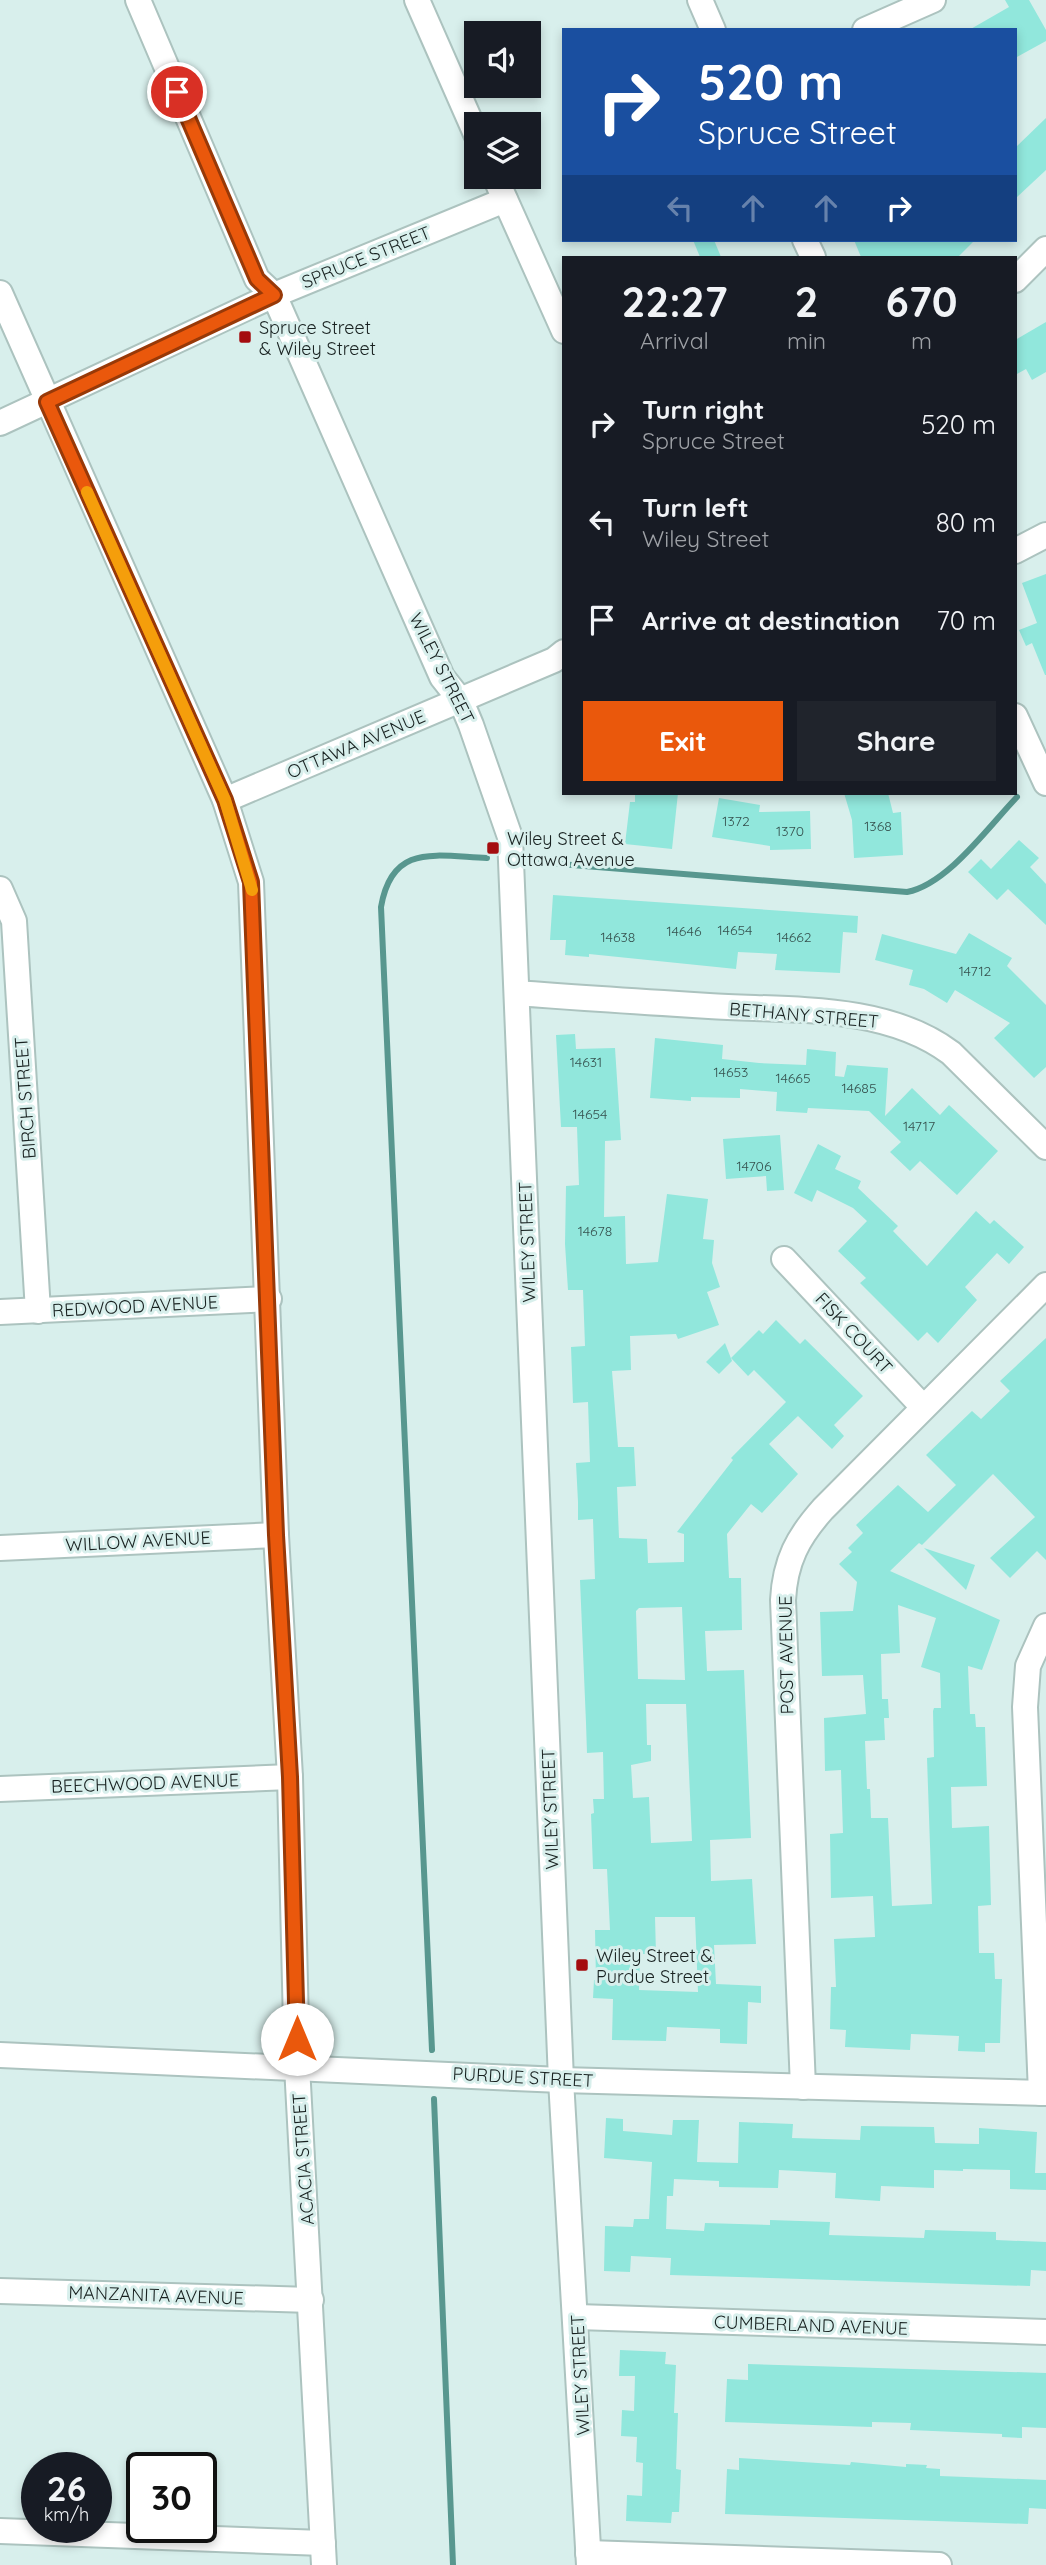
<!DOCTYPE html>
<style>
body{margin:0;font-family:Quicksand,sans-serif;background:#20242c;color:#f1f3f6;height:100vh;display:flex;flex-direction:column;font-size:26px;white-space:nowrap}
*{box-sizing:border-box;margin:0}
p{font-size:23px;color:#9ea1a6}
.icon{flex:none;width:38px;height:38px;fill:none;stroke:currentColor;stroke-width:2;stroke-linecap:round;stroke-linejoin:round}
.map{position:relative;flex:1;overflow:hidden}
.side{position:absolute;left:562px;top:256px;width:455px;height:539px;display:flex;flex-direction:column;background:#171b24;border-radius:0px;box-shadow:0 4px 10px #0003}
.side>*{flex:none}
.banner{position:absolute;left:562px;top:28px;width:455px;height:214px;border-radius:0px;box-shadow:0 4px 10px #0003;background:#1a4fa0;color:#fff;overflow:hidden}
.controls{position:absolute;left:464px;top:21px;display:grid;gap:14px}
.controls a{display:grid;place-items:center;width:77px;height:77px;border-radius:0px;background:#171b24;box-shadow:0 4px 10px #0003;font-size:35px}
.speed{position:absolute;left:21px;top:2452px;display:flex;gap:14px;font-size:35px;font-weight:700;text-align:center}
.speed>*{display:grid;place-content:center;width:91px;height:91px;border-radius:50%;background:#171b24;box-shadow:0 4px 10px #0003;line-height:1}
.speed small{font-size:18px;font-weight:400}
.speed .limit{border:4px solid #111;border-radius:10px;background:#fff;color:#111}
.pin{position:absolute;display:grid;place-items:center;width:60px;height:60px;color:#fff;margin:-30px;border:4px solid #fff;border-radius:50%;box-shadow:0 2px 7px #0007}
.me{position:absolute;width:77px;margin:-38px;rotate:0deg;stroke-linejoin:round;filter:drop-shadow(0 0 5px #0008)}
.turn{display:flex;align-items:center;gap:24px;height:147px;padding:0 21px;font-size:32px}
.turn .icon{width:91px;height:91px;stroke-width:2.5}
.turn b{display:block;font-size:49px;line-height:60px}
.lanes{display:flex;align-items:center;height:66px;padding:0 21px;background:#0003;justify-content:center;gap:35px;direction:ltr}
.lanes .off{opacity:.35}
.eta{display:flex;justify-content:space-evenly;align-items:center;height:119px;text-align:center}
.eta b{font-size:42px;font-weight:700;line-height:49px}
.action{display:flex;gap:14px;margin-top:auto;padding:14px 21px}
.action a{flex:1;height:80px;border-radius:0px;background:#ea580c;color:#fff;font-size:28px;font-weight:700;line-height:80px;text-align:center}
.action a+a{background:#20242c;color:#f1f3f6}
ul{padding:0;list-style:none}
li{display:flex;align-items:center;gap:21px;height:98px;padding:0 21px}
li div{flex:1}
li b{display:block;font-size:26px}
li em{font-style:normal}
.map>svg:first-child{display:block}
</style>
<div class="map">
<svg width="1046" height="2565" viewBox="0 0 1046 2565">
<rect width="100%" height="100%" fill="#d8efec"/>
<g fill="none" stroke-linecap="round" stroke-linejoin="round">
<g stroke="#58978f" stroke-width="6">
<path d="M535,862l372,30c41,-8 81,-65 110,-95"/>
<path d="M432,2050l-51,-1143c11,-64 54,-51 106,-49"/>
<polyline points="434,2099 453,2565"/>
</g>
</g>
<g fill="#91e7dc" fill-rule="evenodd">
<polygon points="1005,0 1029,0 1046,30 1046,41 1015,58 1015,30 969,30 1009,7"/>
<polygon points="1046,118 1046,170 1015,199 1015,148"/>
<polygon points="693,240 714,240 721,257 700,257"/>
<polygon points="854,240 975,240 958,257 861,257"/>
<polygon points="1046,322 1046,372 1032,380 1026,369 1015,375 1015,340"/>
<polygon points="1046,574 1046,675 1045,675 1032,643 1026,646 1019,630 1037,623 1022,583"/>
<polygon points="635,793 678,793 672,849 625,844 630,802 635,802"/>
<polygon points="844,793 888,793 893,813 901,812 903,855 854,858 852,820"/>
<polygon points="719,798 760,805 759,812 810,811 811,849 770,850 770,846 712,837"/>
<polygon points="1019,840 1039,858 1030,867 1046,884 1046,925 1008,889 997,900 968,872 981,859 991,869"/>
<polygon points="553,895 858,916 857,933 843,932 840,973 775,970 777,954 738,952 736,969 589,954 589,957 565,955 566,940 550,940"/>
<polygon points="969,933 1012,958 1007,966 1046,1005 1046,1067 1034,1078 994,1038 1010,1023 955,990 947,1003 924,989 909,985 913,970 875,960 882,934 956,954"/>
<path d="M575,1034l1,15 39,-1 6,92 -16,1 -1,76 21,-1 1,48 32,-2 9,-68 41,5 -5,40 11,1 -2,23 8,24 -13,5 12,33 -41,14 -2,-5 -46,2 1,34 -19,1 6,76h16l2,39 -19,1 2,51 28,1 1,24 36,-1v-28l-7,-2 56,-72 -2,-2 55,-56 -32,-32 -6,6 -17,-18 28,-28 4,4 13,-14 24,24 5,-5 58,57 -29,29 10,11 -12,13 -34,-33 -29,28 29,30 -36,39 -11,-9 -24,30 2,44h12l1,52 -37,1 2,40 37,-1 7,168 -41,2 1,41 41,-2 4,65 -42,1 2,39 45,2v17l-13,-1 -1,42 -27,-1v-14l-53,-2 -1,14 -54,-1 1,-41 -20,-1 1,-18h2l-1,-50h15l-3,-61h-14l-2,-55 3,-1 -1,-14h11l-1,-47 -16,1 -1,-30 -6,-143 15,-1 -2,-60 -15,1v-18l-2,-39 14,-1 -2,-60 -15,1 -2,-56 14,-1 -2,-56h-15l-3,-46 1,-58 13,-1 -2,-58h-16l-5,-92zM682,1607l3,73 -47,-1 -2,-68 3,-3zM646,1704h40l6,137 -41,2 -2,-46 -16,1 -2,-33 20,-4v-16h-4zM655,1917h40l3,75 -59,-2 1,-36h16z"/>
<polygon points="655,1038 723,1045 722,1059 759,1063 806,1065 807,1049 836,1052 835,1076 844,1077 847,1065 888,1068 885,1116 912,1088 940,1115 949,1105 998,1151 957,1195 920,1161 910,1171 890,1152 901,1142 869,1111 808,1108 807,1113 776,1111 777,1092 740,1089 740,1098 691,1097 691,1101 650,1098"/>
<polygon points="780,1135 784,1190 767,1191 766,1176 726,1179 723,1139"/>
<polygon points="818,1144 841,1156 835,1169 861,1181 858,1188 898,1226 893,1231 927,1266 976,1211 990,1224 994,1220 1024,1247 1009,1264 997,1253 965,1287 977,1300 938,1343 927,1332 918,1341 860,1283 866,1278 838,1251 867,1221 853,1208 817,1190 812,1202 794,1193"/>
<path d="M1046,1338v222l-9,-9 -27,27 -20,-20 45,-41 -42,-43 -71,71 -3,-2 -29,28 110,49 -18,50 -14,-4 2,48h5l1,13h9l2,59 -36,1 1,41 37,-2 2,79 -13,1 1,47h15l1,26h7l-2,64h-15v9l-27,-1 1,-15 -48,-2 -1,16 -65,-3 1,-17 -16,-1 1,-42h5l-2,-48 41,-2 -2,-41 -42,2 -1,-64 13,-1 -2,-63 -16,1 -1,-53 42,-4 -3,-39 -41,1 -2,-64 33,-1 4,-29 -18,-18 13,-12 -4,-4 15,-15 -7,-8 42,-40 30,27 28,-27 -30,-30 46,-44 9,8 29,-28 -10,-10zM898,1605l38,13 -15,49 19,6 1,35h-7l-1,3 1,46 -7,1 5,146 -40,2 -4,-88h-17l-1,-29h-3l-2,-48 20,-1 -1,-22h5l-1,-19h-6l-1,-45 19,-1z"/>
<polygon points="725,1343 732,1361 719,1374 706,1362"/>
<polygon points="924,1548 975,1565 966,1590"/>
<polygon points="606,2118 623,2119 623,2131 672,2135 673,2120 699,2120 697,2162 738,2163 739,2122 793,2124 792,2138 860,2140 861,2126 934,2127 935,2143 979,2144 979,2128 1037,2132 1035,2173 1046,2173 1046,2190 1010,2189 1010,2170 963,2169 963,2171 934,2170 934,2188 881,2186 880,2201 835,2198 836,2173 779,2170 778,2188 719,2187 719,2181 674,2179 673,2196 667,2196 666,2229 704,2231 705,2223 770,2225 770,2220 830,2222 829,2235 924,2238 925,2230 996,2232 996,2240 1046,2242 1046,2271 1031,2270 1030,2286 670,2275 671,2258 631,2256 630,2272 604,2271 605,2226 633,2227 634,2219 649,2219 652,2162 604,2158"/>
<polygon points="620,2350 666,2352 665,2364 676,2365 674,2413 678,2413 676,2469 681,2470 679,2512 672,2512 671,2523 626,2521 627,2495 642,2496 643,2463 636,2462 637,2437 621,2436 622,2410 634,2411 635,2376 619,2376"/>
<polygon points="748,2364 1046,2373 1046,2428 1022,2427 1022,2438 1002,2437 1002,2434 910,2430 911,2423 872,2422 872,2427 725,2422 727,2379 748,2380"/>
<polygon points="739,2458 850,2465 851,2462 906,2467 906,2464 927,2465 926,2468 940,2469 940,2476 1046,2480 1046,2509 1029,2508 1028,2524 725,2514 727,2469 739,2470"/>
</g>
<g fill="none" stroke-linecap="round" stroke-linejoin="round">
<g stroke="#acc3bf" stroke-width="28">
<g id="street">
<polyline points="138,0 257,279 274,295 442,677 461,701 471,725 510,837 561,2080 589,2565"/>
<polyline points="417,0 476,134"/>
<polyline points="700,0 713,30"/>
<polyline points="865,30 933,0"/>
<polyline points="495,177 564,331"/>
<polyline points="805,240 813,257"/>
<polyline points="1015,280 1046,249"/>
<polyline points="0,293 225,800 251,882 276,1535 290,1777 297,2066 324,2565"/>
<polyline points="0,423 274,295 505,200"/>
<polyline points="1015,551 1046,535"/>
<polyline points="1015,716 1046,783"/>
<polyline points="225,800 554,660 564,652"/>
<polyline points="0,889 14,921 38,1311"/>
<path d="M517,993c64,5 128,9 192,13 80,5 175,-3 242,47l95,94"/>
<polyline points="784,1259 923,1407"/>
<polyline points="0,1312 269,1299"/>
<polyline points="0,1548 276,1535"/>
<polyline points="0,1789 290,1777"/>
<polyline points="0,2055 561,2080 1046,2093"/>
<path d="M803,2087l-20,-487c2,-39 15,-63 40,-91l223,-224"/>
<polyline points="1041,2093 1025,1707 1028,1666 1046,1626"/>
<polyline points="0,2291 311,2300"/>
<polyline points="577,2317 1046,2332"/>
<polyline points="0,2531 323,2543"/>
<polyline points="588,2553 939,2565"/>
</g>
</g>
<use href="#street" stroke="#fff" stroke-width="24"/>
</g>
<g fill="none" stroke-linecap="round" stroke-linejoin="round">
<g stroke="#983908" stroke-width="18">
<polyline id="route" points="177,92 257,279 274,295 47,402 225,800 251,882 276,1535 290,1777 297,2039"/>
</g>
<use href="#route" stroke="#ea580c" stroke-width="12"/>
<polyline stroke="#f59e0b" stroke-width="12" points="87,492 225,800 252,890"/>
</g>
<g fill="#a40c0f" stroke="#d8efec" stroke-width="2.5">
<rect x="238" y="330" width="14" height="14" rx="3.5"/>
<rect x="486" y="841" width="14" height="14" rx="3.5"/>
<rect x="575" y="1958" width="14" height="14" rx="3.5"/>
</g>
<g text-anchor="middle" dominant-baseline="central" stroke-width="6" stroke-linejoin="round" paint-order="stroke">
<g font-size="14" fill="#36524f">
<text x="736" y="821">1372</text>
<text x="878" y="826">1368</text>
<text x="790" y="831">1370</text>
<text x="735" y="930">14654</text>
<text x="684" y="931">14646</text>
<text x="618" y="937">14638</text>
<text x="794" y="937">14662</text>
<text x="975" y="971">14712</text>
<text x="586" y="1062">14631</text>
<text x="731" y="1072">14653</text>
<text x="793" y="1078">14665</text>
<text x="859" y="1088">14685</text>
<text x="590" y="1114">14654</text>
<text x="919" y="1126">14717</text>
<text x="754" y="1166">14706</text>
<text x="595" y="1231">14678</text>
</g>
<g font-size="18" fill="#182120" stroke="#d8efec">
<text transform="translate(366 257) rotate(-22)">SPRUCE STREET</text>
<text transform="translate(442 668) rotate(63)">WILEY STREET</text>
<text transform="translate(356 744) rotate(-23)">OTTAWA AVENUE</text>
<text transform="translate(804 1015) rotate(5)">BETHANY STREET</text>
<text transform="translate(25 1098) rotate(-94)">BIRCH STREET</text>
<text transform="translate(527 1242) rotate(-92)">WILEY STREET</text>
<text transform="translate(135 1306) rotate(-3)">REDWOOD AVENUE</text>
<text transform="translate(854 1333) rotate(47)">FISK COURT</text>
<text transform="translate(138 1541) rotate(-3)">WILLOW AVENUE</text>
<text transform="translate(786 1655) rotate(-91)">POST AVENUE</text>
<text transform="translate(145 1783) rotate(-2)">BEECHWOOD AVENUE</text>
<text transform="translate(550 1809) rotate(-92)">WILEY STREET</text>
<text transform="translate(523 2077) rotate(3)">PURDUE STREET</text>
<text transform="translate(303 2159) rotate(-94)">ACACIA STREET</text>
<text transform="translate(156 2295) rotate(2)">MANZANITA AVENUE</text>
<text transform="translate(811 2325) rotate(2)">CUMBERLAND AVENUE</text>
<text transform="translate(580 2375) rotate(-93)">WILEY STREET</text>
</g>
<g font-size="18" fill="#182120" stroke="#d8efec" text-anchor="start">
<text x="259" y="327">Spruce Street<tspan x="259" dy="21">&amp; Wiley Street</tspan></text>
<text x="507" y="838">Wiley Street &amp;<tspan x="507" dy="21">Ottawa Avenue</tspan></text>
<text x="596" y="1955">Wiley Street &amp;<tspan x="596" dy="21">Purdue Street</tspan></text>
</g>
</g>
</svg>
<div class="controls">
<a><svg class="icon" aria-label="sound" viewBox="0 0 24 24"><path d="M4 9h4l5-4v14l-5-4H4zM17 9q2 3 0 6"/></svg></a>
<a><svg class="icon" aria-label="layers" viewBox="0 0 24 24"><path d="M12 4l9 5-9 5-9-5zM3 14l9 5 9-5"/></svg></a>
</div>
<div class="speed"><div>26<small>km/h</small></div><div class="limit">30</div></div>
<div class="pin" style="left:177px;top:92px;background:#d93025"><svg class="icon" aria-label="arrive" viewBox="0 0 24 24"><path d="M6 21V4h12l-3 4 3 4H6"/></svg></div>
<svg class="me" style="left:297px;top:2039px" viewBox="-20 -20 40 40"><circle r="19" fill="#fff"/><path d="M0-13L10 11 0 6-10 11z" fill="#ea580c"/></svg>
<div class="banner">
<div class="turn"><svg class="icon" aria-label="right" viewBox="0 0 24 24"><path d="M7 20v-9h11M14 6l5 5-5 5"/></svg><div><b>520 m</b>Spruce Street</div></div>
<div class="lanes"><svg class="icon off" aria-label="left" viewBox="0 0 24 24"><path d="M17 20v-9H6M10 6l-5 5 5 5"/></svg><svg class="icon off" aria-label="ahead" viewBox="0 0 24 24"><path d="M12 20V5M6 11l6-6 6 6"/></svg><svg class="icon off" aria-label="ahead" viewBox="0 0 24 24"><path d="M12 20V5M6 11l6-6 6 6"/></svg><svg class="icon" aria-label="right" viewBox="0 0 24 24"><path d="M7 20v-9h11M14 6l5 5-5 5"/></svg></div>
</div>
<section class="side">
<div class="eta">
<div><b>22:27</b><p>Arrival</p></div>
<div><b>2</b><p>min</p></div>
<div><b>670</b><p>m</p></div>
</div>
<ul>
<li><svg class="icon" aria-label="right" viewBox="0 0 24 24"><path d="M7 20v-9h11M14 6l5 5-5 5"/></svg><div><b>Turn right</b><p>Spruce Street</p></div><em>520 m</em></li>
<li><svg class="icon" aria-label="left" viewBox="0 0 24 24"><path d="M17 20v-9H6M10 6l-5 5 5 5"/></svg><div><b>Turn left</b><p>Wiley Street</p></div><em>80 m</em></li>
<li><svg class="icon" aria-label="arrive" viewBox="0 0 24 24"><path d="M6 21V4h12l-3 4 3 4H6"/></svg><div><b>Arrive at destination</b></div><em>70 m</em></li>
</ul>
<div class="action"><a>Exit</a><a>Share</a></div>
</section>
</div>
